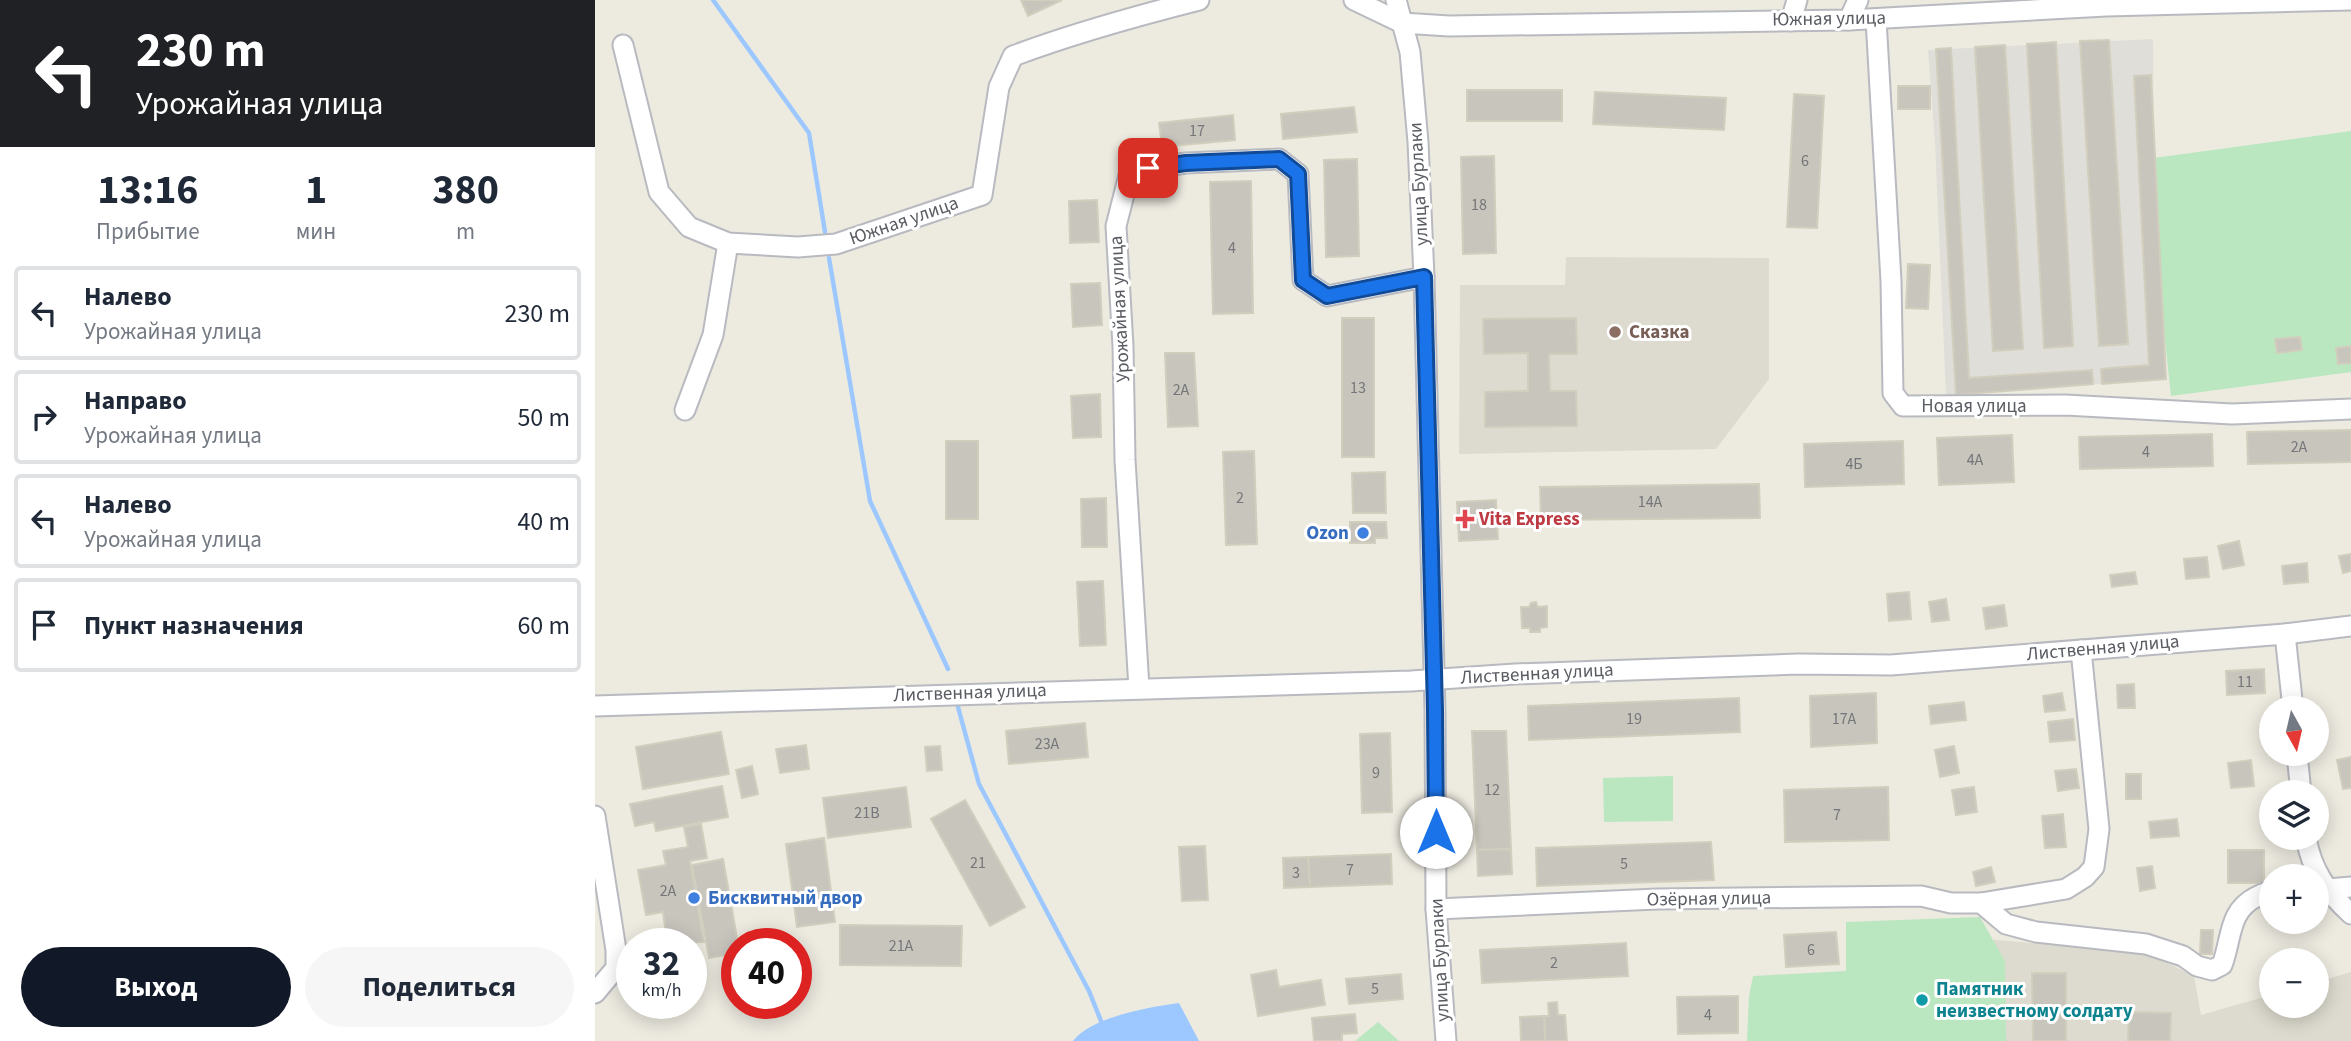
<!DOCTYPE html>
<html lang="ru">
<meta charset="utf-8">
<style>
body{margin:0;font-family:"Source Sans 3",sans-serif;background:#f6f6f7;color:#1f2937;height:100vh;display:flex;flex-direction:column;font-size:26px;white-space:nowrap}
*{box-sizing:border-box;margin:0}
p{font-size:23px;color:#747a83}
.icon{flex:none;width:38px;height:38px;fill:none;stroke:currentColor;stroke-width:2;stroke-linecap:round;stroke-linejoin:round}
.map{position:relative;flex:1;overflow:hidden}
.details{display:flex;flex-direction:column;background:#fff;width:595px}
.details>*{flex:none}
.hud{background:#202124;color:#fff;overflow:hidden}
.needle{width:46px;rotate:172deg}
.buttons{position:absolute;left:1664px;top:696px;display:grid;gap:14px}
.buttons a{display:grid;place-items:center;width:70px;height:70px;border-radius:50%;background:#fff;box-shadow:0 4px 18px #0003;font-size:35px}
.speed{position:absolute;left:21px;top:928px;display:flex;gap:14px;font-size:35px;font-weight:700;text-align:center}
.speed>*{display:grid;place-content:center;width:91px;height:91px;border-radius:50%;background:#fff;box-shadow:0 4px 18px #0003;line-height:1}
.speed small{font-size:18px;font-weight:400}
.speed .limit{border:10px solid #d22;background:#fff;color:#111}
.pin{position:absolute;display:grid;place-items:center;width:60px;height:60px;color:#fff;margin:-30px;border-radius:14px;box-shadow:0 4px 10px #0006}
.me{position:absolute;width:77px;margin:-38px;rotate:0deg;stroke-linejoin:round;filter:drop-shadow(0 0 5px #0008)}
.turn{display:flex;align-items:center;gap:24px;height:147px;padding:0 21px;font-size:32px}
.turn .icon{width:91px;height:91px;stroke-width:2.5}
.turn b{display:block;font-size:49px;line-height:60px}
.eta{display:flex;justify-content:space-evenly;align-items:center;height:119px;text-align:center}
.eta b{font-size:42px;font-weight:700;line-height:49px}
.action{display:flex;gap:14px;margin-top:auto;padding:14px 21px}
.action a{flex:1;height:80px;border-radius:42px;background:#111827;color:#fff;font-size:28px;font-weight:700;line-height:80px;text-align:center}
.action a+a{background:#f6f6f7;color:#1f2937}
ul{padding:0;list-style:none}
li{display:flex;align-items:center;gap:21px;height:94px;margin:0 14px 10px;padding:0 7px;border:4px solid #e0e1e3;border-radius:7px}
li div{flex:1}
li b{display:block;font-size:26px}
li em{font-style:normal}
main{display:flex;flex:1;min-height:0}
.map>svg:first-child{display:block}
</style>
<main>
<section class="details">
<div class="hud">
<div class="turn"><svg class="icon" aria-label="left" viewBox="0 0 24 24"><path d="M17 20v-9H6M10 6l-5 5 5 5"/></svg><div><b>230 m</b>Урожайная улица</div></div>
</div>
<div class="eta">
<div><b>13:16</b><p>Прибытие</p></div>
<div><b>1</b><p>мин</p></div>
<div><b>380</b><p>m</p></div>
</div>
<ul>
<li><svg class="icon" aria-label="left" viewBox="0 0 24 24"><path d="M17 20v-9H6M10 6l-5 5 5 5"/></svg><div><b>Налево</b><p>Урожайная улица</p></div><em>230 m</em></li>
<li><svg class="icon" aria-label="right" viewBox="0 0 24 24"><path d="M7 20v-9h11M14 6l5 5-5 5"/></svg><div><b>Направо</b><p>Урожайная улица</p></div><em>50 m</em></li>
<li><svg class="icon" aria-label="left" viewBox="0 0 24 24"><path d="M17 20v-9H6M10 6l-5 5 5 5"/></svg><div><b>Налево</b><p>Урожайная улица</p></div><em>40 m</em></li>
<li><svg class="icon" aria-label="arrive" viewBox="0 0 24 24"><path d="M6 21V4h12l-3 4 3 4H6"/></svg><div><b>Пункт назначения</b></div><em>60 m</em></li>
</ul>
<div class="action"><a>Выход</a><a>Поделиться</a></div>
</section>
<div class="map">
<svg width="1756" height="1041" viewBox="0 0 1756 1041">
<rect width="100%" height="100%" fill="#edebe0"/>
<polygon fill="#e0ded8" points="1558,39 1559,158 1571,379 1351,395 1340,143 1333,50"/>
<g fill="#dddbcf">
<polygon points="971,257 1174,258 1174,379 1121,449 864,454 865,285 970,285"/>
<polygon points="1391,939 1552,953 1599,976 1606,1015 1676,995 1676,1006 1722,1006 1722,982 1756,972 1756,1041 1390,1041"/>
</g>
<g fill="#bae6c0">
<polygon points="1756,131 1756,372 1576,396 1567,312 1559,158"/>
<polygon points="1078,776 1078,821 1009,822 1008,778"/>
<polygon points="1385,917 1410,961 1411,1041 1152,1041 1154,996 1158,976 1251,971 1251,922"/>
<polygon points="783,1022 804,1041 760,1041"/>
</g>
<path fill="#9dc8ff" d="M584,1003l20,38h-126c18,-24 77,-34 106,-38z"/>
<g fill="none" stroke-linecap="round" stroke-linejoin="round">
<g stroke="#9dc8ff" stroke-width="4.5">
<polyline points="118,0 214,133 230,232"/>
<polyline points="234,258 275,501 353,669"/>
<polyline points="363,707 384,784 494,991 508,1026"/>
</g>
</g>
<g fill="#c8c5bd" stroke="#d1cebe" stroke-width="2">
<polygon points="426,0 467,0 433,16"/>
<polygon points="1514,40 1533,344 1504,346 1485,41"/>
<polygon points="1461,42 1478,346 1449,348 1432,44"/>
<polygon points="1410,45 1428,349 1398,351 1380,47"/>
<polygon points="1356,48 1374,378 1497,370 1498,384 1361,395 1341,49"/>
<polygon points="1556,75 1571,379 1507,384 1506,369 1554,365 1539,76"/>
<rect x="1303" y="86" width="32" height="23"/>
<rect x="872" y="90" width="95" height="31"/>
<polygon points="1000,92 1131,98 1129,130 998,124"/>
<polygon points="1199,94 1229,96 1222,228 1192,227"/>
<polygon points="759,107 762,132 688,139 686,114"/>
<polygon points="638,115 640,140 567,147 564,123"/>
<polygon points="899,156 901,253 868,254 866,157"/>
<polygon points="762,159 764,256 731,257 729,160"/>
<polygon points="656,181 658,313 618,314 615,182"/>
<polygon points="502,200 504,242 475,243 474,201"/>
<polygon points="1313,264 1335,265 1333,309 1311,308"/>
<polygon points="505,283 507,325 478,327 476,284"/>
<rect x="747" y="318" width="32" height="139"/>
<polygon points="981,318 982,354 954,354 955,391 981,391 982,426 890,427 890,392 933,391 933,353 889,354 888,319"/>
<polygon points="1705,337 1707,350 1682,353 1680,339"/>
<polygon points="1756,346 1756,363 1743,364 1741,348"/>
<polygon points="570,353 599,353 603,426 573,427"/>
<polygon points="505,394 506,437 478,438 476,396"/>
<polygon points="1756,430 1756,462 1653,464 1652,432"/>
<polygon points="1617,434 1618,466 1485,469 1484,437"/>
<polygon points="1417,435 1419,482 1344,485 1342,438"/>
<rect x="351" y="441" width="32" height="78"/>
<polygon points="1308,441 1309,484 1210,487 1209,444"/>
<polygon points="659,451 662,544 631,545 628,452"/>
<polygon points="790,472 791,513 758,513 757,473"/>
<polygon points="1164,484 1165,518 946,520 945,487"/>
<polygon points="511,498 512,547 487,547 486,499"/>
<polygon points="901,500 903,539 864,541 862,502"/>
<polygon points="755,522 791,522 792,538 780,538 780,543 755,543"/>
<polygon points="1644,541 1649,565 1628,569 1623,546"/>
<polygon points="1756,554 1756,571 1748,573 1744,556"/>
<polygon points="1612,557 1614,577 1591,579 1589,559"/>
<polygon points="1712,563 1713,582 1689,584 1687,566"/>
<polygon points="1540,572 1542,584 1517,587 1515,575"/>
<polygon points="508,581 511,645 485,646 482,582"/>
<polygon points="1314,592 1316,619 1294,621 1292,594"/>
<polygon points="1351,599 1354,620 1337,622 1334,602"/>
<polygon points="941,602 943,607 952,606 952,627 945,628 945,632 935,632 935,628 927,628 926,607 934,607 936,603"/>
<polygon points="1409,605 1412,626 1391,629 1388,608"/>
<polygon points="1669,669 1670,693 1632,695 1631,671"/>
<polygon points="1539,684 1540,708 1523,708 1522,685"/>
<polygon points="1281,693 1282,743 1216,747 1215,696"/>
<polygon points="1467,693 1470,710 1450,712 1448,696"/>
<polygon points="1144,698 1145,732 934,740 933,706"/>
<polygon points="1369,702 1371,720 1336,724 1334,706"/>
<polygon points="1478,719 1480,740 1455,742 1453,722"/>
<polygon points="490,723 493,757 414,764 411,731"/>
<polygon points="877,731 911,731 916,849 882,850"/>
<polygon points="126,732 134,774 48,789 41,747"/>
<polygon points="795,733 797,812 767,813 765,734"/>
<polygon points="211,745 214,769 185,773 181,749"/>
<polygon points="345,746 347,770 332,771 330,747"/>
<polygon points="1359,746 1364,773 1345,777 1340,750"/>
<polygon points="1756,757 1756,788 1748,789 1742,760"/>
<polygon points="1656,760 1659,786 1636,788 1633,763"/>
<polygon points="157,766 163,794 147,798 141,770"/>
<polygon points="1481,769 1484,788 1463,791 1460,771"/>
<rect x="1531" y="774" width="15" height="25"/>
<polygon points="127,786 133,817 61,831 59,822 40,826 35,804"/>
<polygon points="311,787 316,827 233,838 228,798"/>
<polygon points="1293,787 1294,840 1190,842 1189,790"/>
<polygon points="1379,787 1382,812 1361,815 1357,790"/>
<polygon points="370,800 430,907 395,926 336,819"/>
<polygon points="1468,814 1471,847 1450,848 1447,816"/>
<polygon points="1582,819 1584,836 1556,838 1554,822"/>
<polygon points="106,824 112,858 95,861 109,942 80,943 78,932 71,934 68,912 51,915 43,870 71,865 68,851 93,847 89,827"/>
<polygon points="229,838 240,922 202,927 191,844"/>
<polygon points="1116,842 1119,880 942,886 941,848"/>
<polygon points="610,846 613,900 587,901 584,847"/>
<polygon points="916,849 917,874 883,876 882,850"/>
<rect x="1633" y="850" width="36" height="33"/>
<polygon points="796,854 797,884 715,887 713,857"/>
<polygon points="713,857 715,887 689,888 688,858"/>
<polygon points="128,859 143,943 142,953 114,958 97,865"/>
<polygon points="1557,866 1560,888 1545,891 1542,868"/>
<polygon points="1396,867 1400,882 1381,886 1378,872"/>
<polygon points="245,925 367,926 366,966 245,965"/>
<polygon points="1606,930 1618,930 1617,954 1605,954"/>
<polygon points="1241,932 1244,964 1191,967 1189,935"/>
<polygon points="1031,943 1033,976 887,983 885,950"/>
<polygon points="681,970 684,987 726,980 730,1005 663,1016 656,975"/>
<polygon points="1437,973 1471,973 1471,1041 1438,1041"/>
<polygon points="806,974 808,999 754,1004 751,979"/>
<polygon points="1143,996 1143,1033 1083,1034 1082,997"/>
<polygon points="962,1002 963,1015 970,1015 972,1041 950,1041 949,1016 954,1016 953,1003"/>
<polygon points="1534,1012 1576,1013 1575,1041 1533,1041"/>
<polygon points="760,1014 762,1033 747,1034 747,1041 719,1041 717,1018"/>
<polygon points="949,1016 950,1041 926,1041 925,1017"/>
</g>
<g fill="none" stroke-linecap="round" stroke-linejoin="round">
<g stroke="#b8bac0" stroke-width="23">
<g id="minor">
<polyline points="759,0 807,23 854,26 1254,20 1511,6 1755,0"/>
<polyline points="801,0 815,52 823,142 829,277 840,710 841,909 851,1041"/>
<polyline points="1281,19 1296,281 1298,393 1308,406 1470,405 1637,414 1756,409"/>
<polyline points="1254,20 1263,0"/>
<polyline points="1196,21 1202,0"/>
<path d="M28,45l36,147 30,35 39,16 70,4 38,-3 146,-49 17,-108 14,-31c61,-23 123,-40 186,-56"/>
<polyline points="90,410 118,335 133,243"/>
<polyline points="1690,634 1698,709"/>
<polyline points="544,688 530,460 528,346 521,226 535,171 591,163 684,159 703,174 708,280 732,296 829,277"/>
<polyline points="0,706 816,681 920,674 1203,664 1296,665 1690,634 1756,626"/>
<polyline points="1702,754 1706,793"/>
<polyline points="0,816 21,950 21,968 0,993"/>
<path d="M1711,838c6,33 21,54 45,76"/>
<polyline points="1722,890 1756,887"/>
<polyline points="1386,903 1471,889 1490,877 1499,867 1504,829 1486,650"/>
<path d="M841,909l221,-10 264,-3 30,7h30l25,21 30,8 110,12 37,12 14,10 15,4 10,-5c10,-26 6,-54 34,-68 6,-3 9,-5 15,-5"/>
</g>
</g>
<use href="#minor" stroke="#fff" stroke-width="19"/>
</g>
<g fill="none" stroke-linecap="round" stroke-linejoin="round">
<g stroke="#114b97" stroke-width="18">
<polyline id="route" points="553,168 591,163 684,159 703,174 708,280 732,296 829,277 840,710 841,832"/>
</g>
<use href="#route" stroke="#1a73e8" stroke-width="12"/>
</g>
<circle fill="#8d6e63" stroke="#fff" stroke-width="2.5" cx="1020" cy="332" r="7"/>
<path fill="#e0444e" stroke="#fff" stroke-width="2.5" d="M866.5 508.5h7v7h7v7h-7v7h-7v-7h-7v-7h7z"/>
<g fill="#3f7fe0" stroke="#fff" stroke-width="2.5">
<circle cx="768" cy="533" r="7"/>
<circle cx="99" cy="898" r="7"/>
</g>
<circle fill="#0f9aa8" stroke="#fff" stroke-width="2.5" cx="1327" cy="1000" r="7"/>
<g text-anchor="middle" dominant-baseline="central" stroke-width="6" stroke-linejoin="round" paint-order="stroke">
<g font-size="16" fill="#757679">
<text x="602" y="131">17</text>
<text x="1210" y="161">6</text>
<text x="884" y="205">18</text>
<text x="637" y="248">4</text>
<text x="763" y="388">13</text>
<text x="586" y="390">2А</text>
<text x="1704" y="447">2А</text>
<text x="1551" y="452">4</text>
<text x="1380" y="460">4А</text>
<text x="1259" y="464">4Б</text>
<text x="645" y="498">2</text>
<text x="1055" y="502">14А</text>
<text x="1650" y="682">11</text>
<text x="1039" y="719">19</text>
<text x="1249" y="719">17А</text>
<text x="452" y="744">23А</text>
<text x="781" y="773">9</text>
<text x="897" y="790">12</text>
<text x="272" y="813">21В</text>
<text x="1242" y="815">7</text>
<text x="383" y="863">21</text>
<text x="1029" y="864">5</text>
<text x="755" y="870">7</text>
<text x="701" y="873">3</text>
<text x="73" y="891">2А</text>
<text x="306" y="946">21А</text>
<text x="1216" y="950">6</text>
<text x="959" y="963">2</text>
<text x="780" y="989">5</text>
<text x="1113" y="1015">4</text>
</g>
<g font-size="19" fill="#595c62" stroke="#fff">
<text transform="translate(1234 19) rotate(-1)">Южная улица</text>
<text transform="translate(824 184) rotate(-93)">улица Бурлаки</text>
<text transform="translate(309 221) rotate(-19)">Южная улица</text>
<text transform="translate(525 309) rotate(-93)">Урожайная улица</text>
<text x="1379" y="406">Новая улица</text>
<text transform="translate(1508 648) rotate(-5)">Лиственная улица</text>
<text transform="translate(942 674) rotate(-3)">Лиственная улица</text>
<text transform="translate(375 693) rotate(-2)">Лиственная улица</text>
<text transform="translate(1114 899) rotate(-1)">Озёрная улица</text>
<text transform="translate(845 960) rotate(-93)">улица Бурлаки</text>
</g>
<g font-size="19" font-weight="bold" fill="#785e54" stroke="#fff" text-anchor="start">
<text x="1034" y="332">Сказка</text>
</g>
<g font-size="19" font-weight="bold" fill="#be3a42" stroke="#fff" text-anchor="start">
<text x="884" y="519">Vita Express</text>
</g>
<g font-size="19" font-weight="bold" fill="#366cbe" stroke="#fff" text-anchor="end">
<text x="754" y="533">Ozon</text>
<text x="113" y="898" text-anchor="start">Бисквитный двор</text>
</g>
<g font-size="19" font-weight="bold" fill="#0d838f" stroke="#fff" text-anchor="start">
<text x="1341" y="989">Памятник<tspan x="1341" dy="22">неизвестному солдату</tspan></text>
</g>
</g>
</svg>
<div class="buttons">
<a><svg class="needle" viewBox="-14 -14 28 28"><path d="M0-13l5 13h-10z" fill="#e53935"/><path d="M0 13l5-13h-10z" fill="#747a83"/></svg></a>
<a><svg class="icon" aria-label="layers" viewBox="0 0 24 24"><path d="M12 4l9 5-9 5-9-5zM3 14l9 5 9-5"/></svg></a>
<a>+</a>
<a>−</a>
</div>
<div class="speed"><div>32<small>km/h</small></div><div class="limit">40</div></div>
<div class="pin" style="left:553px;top:168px;background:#d93025"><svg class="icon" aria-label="arrive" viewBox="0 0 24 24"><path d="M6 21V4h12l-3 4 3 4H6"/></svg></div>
<svg class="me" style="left:841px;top:832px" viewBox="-20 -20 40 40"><circle r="19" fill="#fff"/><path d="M0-13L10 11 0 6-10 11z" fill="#1a73e8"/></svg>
</div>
</main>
